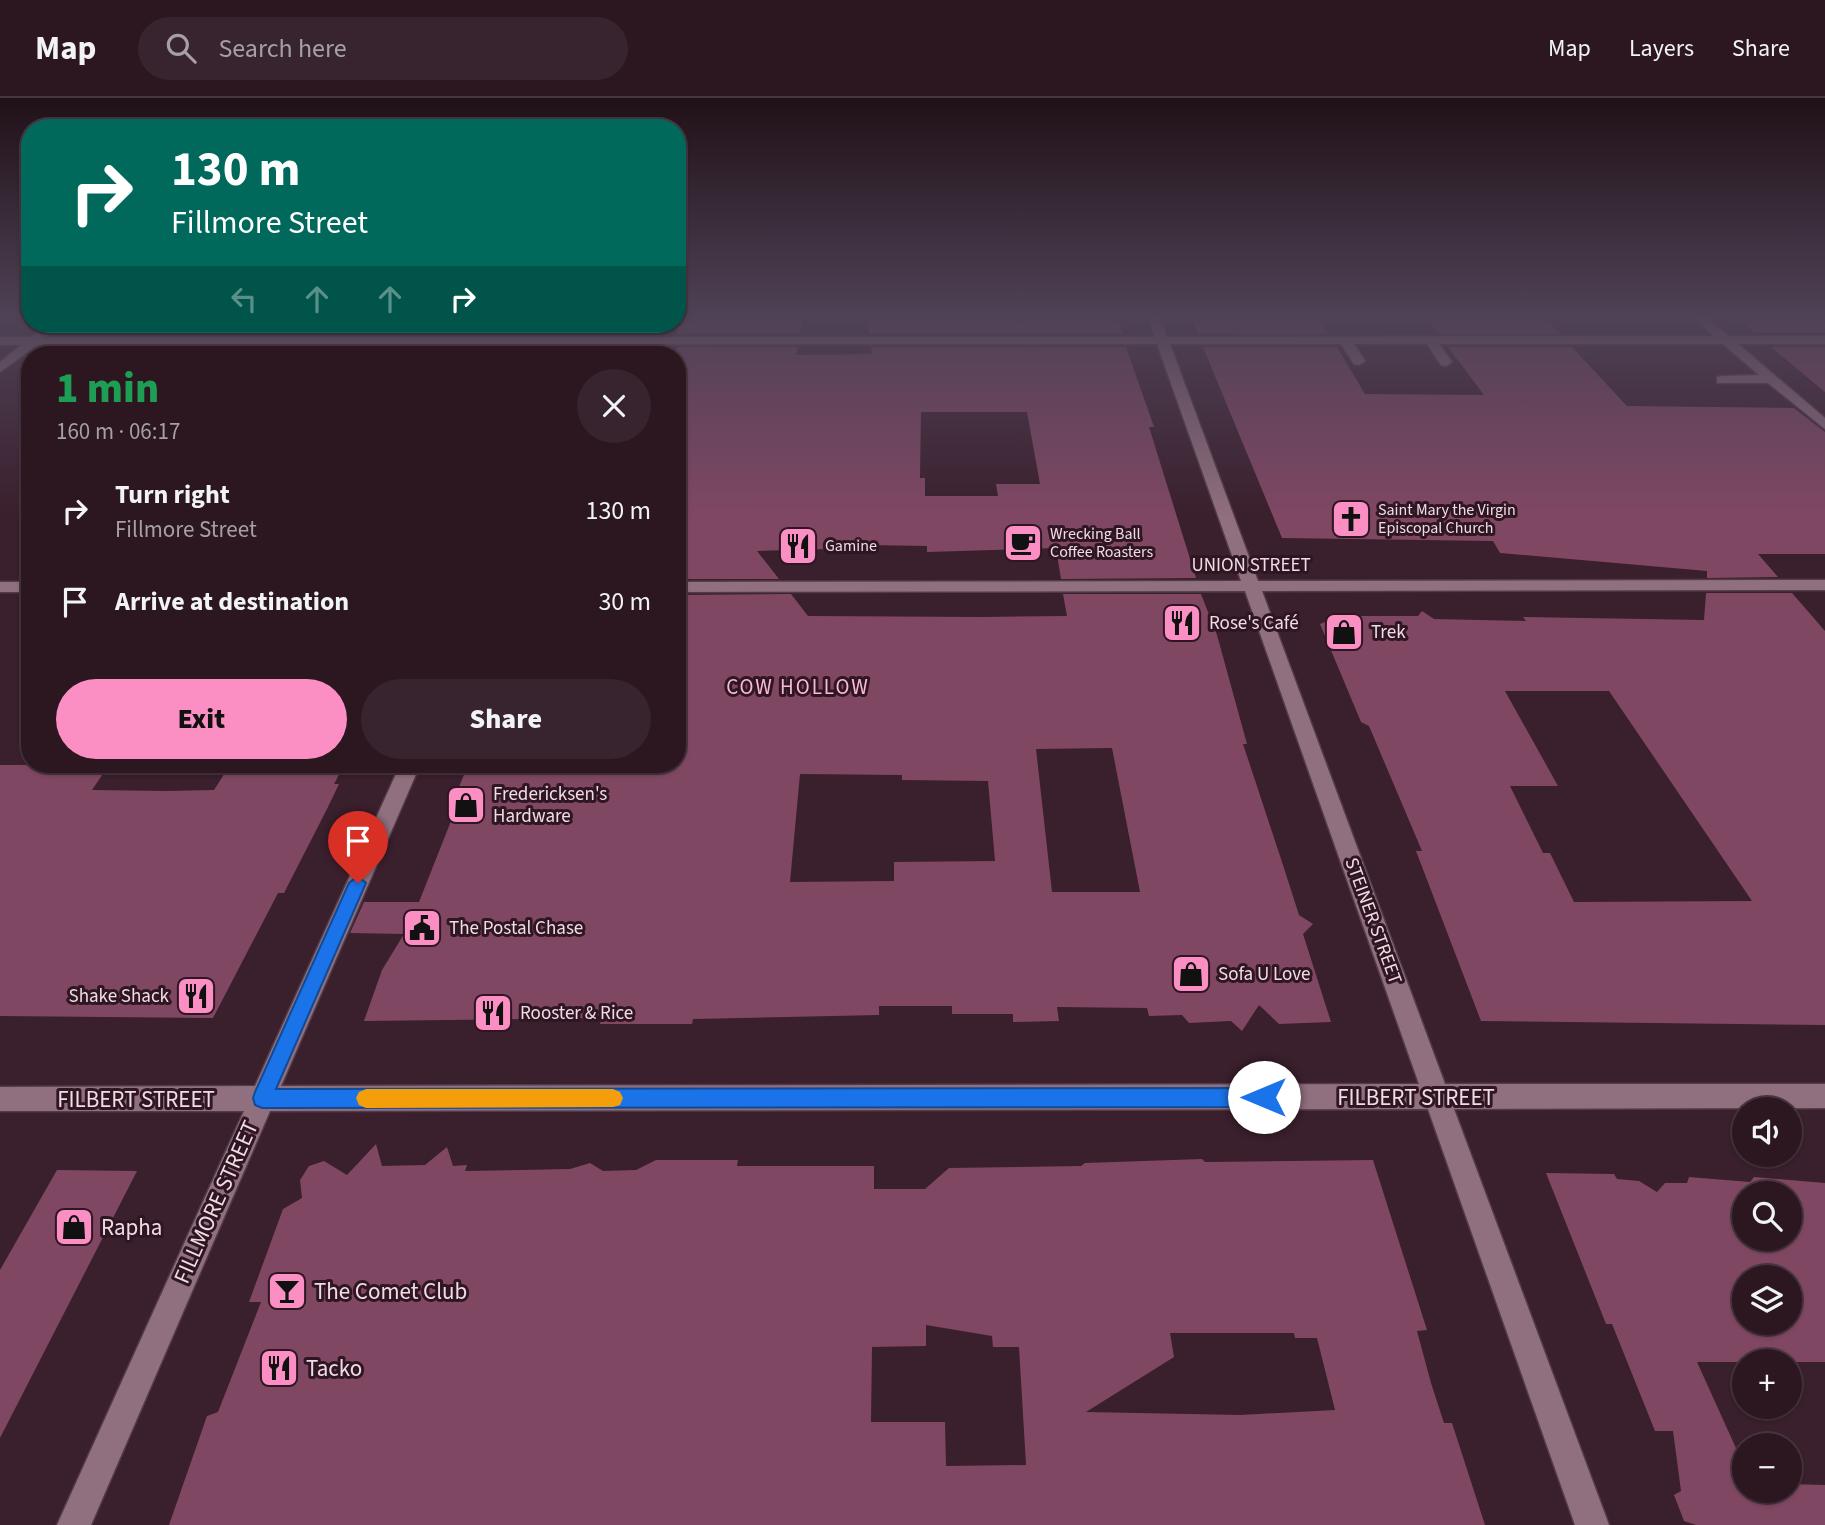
<!DOCTYPE html>
<meta charset="utf-8">
<style>
body{margin:0;font-family:"Source Sans 3",sans-serif;background:#38242e;color:#f1f3f6;height:100vh;display:flex;flex-direction:column;font-size:26px;white-space:nowrap}
*{box-sizing:border-box;margin:0}
p{font-size:23px;color:#a69fa5}
.icon{flex:none;width:38px;height:38px;fill:none;stroke:currentColor;stroke-width:2;stroke-linecap:round;stroke-linejoin:round}
.map{position:relative;flex:1;overflow:hidden}
.panel{position:absolute;left:21px;top:248px;width:665px;height:427px;display:flex;flex-direction:column;background:#2c1721;border-radius:28px;box-shadow:0 2px 5px #0004,0 0 0 2px #48363f}
.panel>*{flex:none}
.guide{position:absolute;left:21px;top:21px;width:665px;height:214px;border-radius:28px;box-shadow:0 2px 5px #0004,0 0 0 2px #48363f;background:#00695c;color:#fff;overflow:hidden}
.buttons{position:absolute;left:1732px;top:999px;display:grid;gap:14px}
.buttons a{display:grid;place-items:center;width:70px;height:70px;border-radius:50%;background:#2c1721;box-shadow:0 2px 5px #0004,0 0 0 2px #48363f;font-size:35px}
.pin{position:absolute;display:grid;place-items:center;width:60px;height:60px;color:#fff;margin:-72px -30px;border-radius:50% 50% 50% 0;rotate:-45deg;box-shadow:0 0 7px #0007}
.pin .icon{rotate:45deg}
.me{position:absolute;width:77px;margin:-38px;rotate:270deg;stroke-linejoin:round;filter:drop-shadow(0 0 5px #0008)}
.turn{display:flex;align-items:center;gap:24px;height:147px;padding:0 35px;font-size:32px}
.turn .icon{width:91px;height:91px;stroke-width:2.5}
.turn b{display:block;font-size:49px;line-height:60px}
.lanes{display:flex;align-items:center;height:66px;padding:0 35px;background:#0003;justify-content:center;gap:35px;direction:ltr}
.lanes .off{opacity:.35}
.round{display:grid;place-items:center;flex:none;width:74px;height:74px;border-radius:37px;background:#38242e}
.summary{display:flex;align-items:center;justify-content:space-between;height:119px;padding:0 35px}
h1{font-size:42px;font-weight:800;line-height:52px;color:#1e9e55}
.action{display:flex;gap:14px;margin-top:auto;padding:14px 35px}
.action a{flex:1;height:80px;border-radius:42px;background:#fb8fc4;color:#111;font-size:28px;font-weight:800;line-height:80px;text-align:center}
.action a+a{background:#38242e;color:#f1f3f6}
ul{padding:0;list-style:none}
li{display:flex;align-items:center;gap:21px;height:91px;padding:0 35px}
li div{flex:1}
li b{display:block;font-size:26px}
li em{font-style:normal}
header{display:flex;align-items:center;gap:42px;box-sizing:border-box;height:98px;padding:0 35px;background:#2c1721;border-bottom:2px solid #48363f}
header strong{font-size:33px}
nav{display:flex;gap:38px;margin-inline-start:auto;font-size:24px}
.search{width:490px;height:63px;background:#38242e;display:flex;align-items:center;gap:18px;box-sizing:border-box;padding:0 24px;border-radius:38px;color:#a69fa5;font-size:26px}
.map>svg:first-child{display:block}
</style>
<header>
<strong>Map</strong>
<div class="search"><svg class="icon" aria-label="search" viewBox="0 0 24 24"><circle cx="10" cy="10" r="6"/><path d="M15 15l6 6"/></svg>Search here</div>
<nav><a>Map</a><a>Layers</a><a>Share</a></nav>
</header>
<div class="map">
<svg width="1825" height="1427" viewBox="0 0 1825 1427">
<rect width="100%" height="100%" fill="#3a1f2c"/>
<g fill="#804763" fill-rule="evenodd">
<polygon points="677,220 803,220 800,236 677,236"/>
<polygon points="868,220 1119,220 1123,236 869,236"/>
<polygon points="1192,220 1319,220 1329,236 1198,236"/>
<polygon points="1427,220 1546,220 1560,236 1439,236"/>
<polygon points="1737,220 1825,220 1825,235 1755,235"/>
<path d="M677,249h121l-2,8 76,-1 -1,-7h255l28,80h-5l47,151 -135,1 -5,-31 -129,4v-6l-60,-1v3l-110,3 22,28h-102zM921,314h106l13,72h-44l2,12h-73v-18h-5z"/>
<polygon points="1203,249 1337,249 1365,296 1484,297 1448,249 1572,249 1627,308 1794,310 1825,334 1825,456 1758,456 1778,479 1707,480 1707,473 1500,455 1493,443 1282,440"/>
<polygon points="1771,249 1825,249 1825,294"/>
<path d="M1706,495h86l33,38v394l-344,-4 -65,-170h6l-53,-125 -8,-4 -41,-98 20,-8h78l4,-5 12,8 92,2 -3,-4 181,3zM1505,593h104l143,210 -178,1 -24,-49h-7l-33,-67h48z"/>
<path d="M791,496l17,22 173,1 86,-1 -4,-22h138l16,41 30,109h-4l40,121 16,50 14,9 -10,10 28,88 -52,2 -20,-19 -17,26 -11,-10 -42,2 -7,-8 -33,1 -2,-8 -90,-1 2,14 -46,1v-8h-61v-8h-73v9l-186,4 -1,5h-92l1,-6 -237,3 18,-51 22,-36 -54,-1 14,-31h55l34,-86h-6l21,-51h209v-64l10,-44h-10v-62zM1112,650l28,144h-88l-16,-143zM800,676l102,1v5l86,1 7,80 -101,1v19l-104,1z"/>
<polygon points="0,667 109,667 92,692 166,693 214,692 230,667 344,667 334,686 339,686 327,711 284,795 278,795 213,920 0,918"/>
<path d="M376,1046l6,22 43,-1 22,-18 6,19 14,-1 -2,6 105,-2 20,-6 13,8 33,-1 20,-10h82l-1,6h137v23h51l24,-21 132,-2 4,-3 117,-4 3,3 168,-2 54,170 -10,1 14,52 13,40h8l33,102h-1316l38,-109 11,-4 43,-110h-12l34,-93 19,-11 -2,-18 9,-14 15,-5 23,14zM926,1227l66,11 1,11h26l7,118 -80,1 -1,-44h-74l1,-75 54,-1zM1170,1235h124l1,5h22l18,72 -95,5 -154,-3 88,-55z"/>
<polygon points="57,1072 137,1073 0,1340 0,1172"/>
<path d="M1546,1075l68,1 3,5 22,2 18,11 8,-9h22l2,-6 61,5 4,-5 71,6v179h-128l48,106v23h45v-7l35,1v40h-129l-12,-4 -10,-26 7,-4 -8,-60h-18l-43,-107h-6zM1745,1096h45v45h-45zM1745,1180h45v45h-45z"/>
</g>
<g fill="none" stroke-linecap="round" stroke-linejoin="round">
<g stroke="#523b46" stroke-width="3">
<g id="minor">
<polygon points="1148,220 1160,220 1167,239 1714,238 1694,220 1707,220 1729,238 1825,238 1825,246 1738,246 1825,320 1825,331 1768,285 1717,285 1717,279 1722,278 1759,277 1723,246 1439,246 1452,264 1446,268 1441,267 1427,246 1354,246 1365,263 1359,267 1354,266 1341,246 1170,246 1258,483 1825,482 1825,492 1262,493 1445,986 1825,986 1825,1010 1454,1011 1609,1427 1575,1427 1428,1011 270,1013 91,1427 57,1427 244,1013 0,1013 0,989 255,988 400,667 420,667 281,988 1419,986 1245,493 677,494 677,484 1241,483 1157,246 37,247 0,274 0,264 21,247 0,247 0,239 31,239 48,226 61,226 46,239 1155,239"/>
<rect x="0" y="484" width="30" height="10"/>
</g>
</g>
<use href="#minor" fill="#906f7e" fill-rule="evenodd"/>
</g>
<linearGradient id="sky" x2="0" y2="1"><stop stop-color="#201118"/><stop offset="0.52" stop-color="#4f4256"/><stop offset="1" stop-color="#4f4256" stop-opacity="0"/></linearGradient>
<rect width="1825" height="420" fill="url(#sky)"/>
<polygon fill="#1a73e8" stroke="#114b97" stroke-width="2" points="358,778 366,785 276,991 1264,990 1271,993 1274,999 1271,1006 1264,1009 262,1010 255,1007 253,1000 255,994 349,785"/>
<polygon fill="#f59e0b" points="366,991 613,991 620,994 623,1000 620,1007 613,1009 366,1010 359,1007 356,1000 359,994"/>
<defs>
<g id="church-square" transform="scale(2.0125)"><rect x="-9" y="-9" width="18" height="18" rx="4" fill="#fb8fc4" stroke="#2f1622"/><path d="M-1.2-6h2.4v3.5h3.3v2.4h-3.3V6h-2.4V-.1h-3.3v-2.4h3.3Z" fill="#111"/></g>
<g id="cafe-square" transform="scale(2.0125)"><rect x="-9" y="-9" width="18" height="18" rx="4" fill="#fb8fc4" stroke="#2f1622"/><path d="M-5.5-4.5H6V0H3Q3 3.5 0 3.5H-2.5Q-5.5 3.5-5.5 0ZM3-3.2v2h1.7v-2ZM-6 4.5H4V6H-6Z" fill="#111"/></g>
<g id="restaurant-square" transform="scale(2.0125)"><rect x="-9" y="-9" width="18" height="18" rx="4" fill="#fb8fc4" stroke="#2f1622"/><path d="M-5-6h1v4h1v-4h1v4h1v-4h1v5L-1.5 .5V6h-2V.5L-5-1ZM5-6V6H3V1.5H1.5Q1.5-4 5-6Z" fill="#111"/></g>
<g id="shop-square" transform="scale(2.0125)"><rect x="-9" y="-9" width="18" height="18" rx="4" fill="#fb8fc4" stroke="#2f1622"/><path d="M-5-2.5h2.3a2.7 3.5 0 0 1 5.4 0H5L5.5 6h-11ZM-1.5-2.5h3a1.5 2.3 0 0 0-3 0Z" fill="#111"/></g>
<g id="civic-square" transform="scale(2.0125)"><rect x="-9" y="-9" width="18" height="18" rx="4" fill="#fb8fc4" stroke="#2f1622"/><path d="M-.6-6.5H3V-4.5H.6V-3L4-1V1h2V6H-6V1h2V-1L-.6-3ZM-1.2 2.5V6h2.4V2.5Z" fill="#111"/></g>
<g id="bar-square" transform="scale(2.0125)"><rect x="-9" y="-9" width="18" height="18" rx="4" fill="#fb8fc4" stroke="#2f1622"/><path d="M-6-5H6L.8 .8V4.5H3.5V6h-7V4.5H-.8V.8Z" fill="#111"/></g>
</defs>
<g fill-rule="evenodd">
<use href="#church-square" x="1351" y="421"/>
<use href="#cafe-square" x="1023" y="445"/>
<use href="#restaurant-square" x="798" y="448"/>
<use href="#restaurant-square" x="1182" y="525"/>
<use href="#shop-square" x="1344" y="534"/>
<use href="#shop-square" x="466" y="707"/>
<use href="#civic-square" x="422" y="830"/>
<use href="#shop-square" x="1191" y="876"/>
<use href="#restaurant-square" x="196" y="898"/>
<use href="#restaurant-square" x="493" y="915"/>
<use href="#shop-square" x="74" y="1129"/>
<use href="#bar-square" x="287" y="1193"/>
<use href="#restaurant-square" x="279" y="1270"/>
</g>
<g text-anchor="middle" dominant-baseline="central" stroke-width="6" stroke-linejoin="round" paint-order="stroke">
<g font-size="16" fill="#efdce4" stroke="#2f1622" text-anchor="start">
<text x="1378" y="412">Saint Mary the Virgin<tspan x="1378" dy="18">Episcopal Church</tspan></text>
<text x="1050" y="436">Wrecking Ball<tspan x="1050" dy="18">Coffee Roasters</tspan></text>
<text x="825" y="448">Gamine</text>
</g>
<g font-size="19" fill="#efdce4" stroke="#2f1622">
<text x="1251" y="467">UNION STREET</text>
<text transform="translate(1373 823) rotate(70)">STEINER STREET</text>
</g>
<g font-size="19" fill="#efdce4" stroke="#2f1622" text-anchor="start">
<text x="1209" y="525">Rose's Café</text>
<text x="1371" y="534">Trek</text>
<text x="493" y="696">Fredericksen's<tspan x="493" dy="22">Hardware</tspan></text>
<text x="449" y="830">The Postal Chase</text>
<text x="1218" y="876">Sofa U Love</text>
<text x="169" y="898" text-anchor="end">Shake Shack</text>
<text x="520" y="915">Rooster &amp; Rice</text>
</g>
<g font-size="21" letter-spacing="2" fill="#f9bad7" stroke="#2f1622">
<text x="798" y="589">COW HOLLOW</text>
</g>
<g font-size="23" fill="#efdce4" stroke="#2f1622">
<text x="1416" y="999">FILBERT STREET</text>
<text x="136" y="1001">FILBERT STREET</text>
<text transform="translate(216 1104) rotate(-66)">FILLMORE STREET</text>
</g>
<g font-size="23" fill="#efdce4" stroke="#2f1622" text-anchor="start">
<text x="101" y="1129">Rapha</text>
<text x="314" y="1193">The Comet Club</text>
<text x="306" y="1270">Tacko</text>
</g>
</g>
</svg>
<div class="buttons">
<a><svg class="icon" aria-label="sound" viewBox="0 0 24 24"><path d="M4 9h4l5-4v14l-5-4H4zM17 9q2 3 0 6"/></svg></a>
<a><svg class="icon" aria-label="search" viewBox="0 0 24 24"><circle cx="10" cy="10" r="6"/><path d="M15 15l6 6"/></svg></a>
<a><svg class="icon" aria-label="layers" viewBox="0 0 24 24"><path d="M12 4l9 5-9 5-9-5zM3 14l9 5 9-5"/></svg></a>
<a>+</a>
<a>−</a>
</div>
<div class="pin" style="left:358px;top:785px;background:#d93025"><svg class="icon" aria-label="arrive" viewBox="0 0 24 24"><path d="M6 21V4h12l-3 4 3 4H6"/></svg></div>
<svg class="me" style="left:1264px;top:999px" viewBox="-20 -20 40 40"><circle r="19" fill="#fff"/><path d="M0-13L10 11 0 6-10 11z" fill="#1a73e8"/></svg>
<div class="guide">
<div class="turn"><svg class="icon" aria-label="right" viewBox="0 0 24 24"><path d="M7 20v-9h11M14 6l5 5-5 5"/></svg><div><b>130 m</b>Fillmore Street</div></div>
<div class="lanes"><svg class="icon off" aria-label="left" viewBox="0 0 24 24"><path d="M17 20v-9H6M10 6l-5 5 5 5"/></svg><svg class="icon off" aria-label="ahead" viewBox="0 0 24 24"><path d="M12 20V5M6 11l6-6 6 6"/></svg><svg class="icon off" aria-label="ahead" viewBox="0 0 24 24"><path d="M12 20V5M6 11l6-6 6 6"/></svg><svg class="icon" aria-label="right" viewBox="0 0 24 24"><path d="M7 20v-9h11M14 6l5 5-5 5"/></svg></div>
</div>
<section class="panel">
<div class="summary"><div><h1>1 min</h1><p>160 m · 06:17</p></div><a class="round"><svg class="icon" aria-label="close" viewBox="0 0 24 24"><path d="M6 6l12 12M18 6L6 18"/></svg></a></div>
<ul>
<li><svg class="icon" aria-label="right" viewBox="0 0 24 24"><path d="M7 20v-9h11M14 6l5 5-5 5"/></svg><div><b>Turn right</b><p>Fillmore Street</p></div><em>130 m</em></li>
<li><svg class="icon" aria-label="arrive" viewBox="0 0 24 24"><path d="M6 21V4h12l-3 4 3 4H6"/></svg><div><b>Arrive at destination</b></div><em>30 m</em></li>
</ul>
<div class="action"><a>Exit</a><a>Share</a></div>
</section>
</div>
